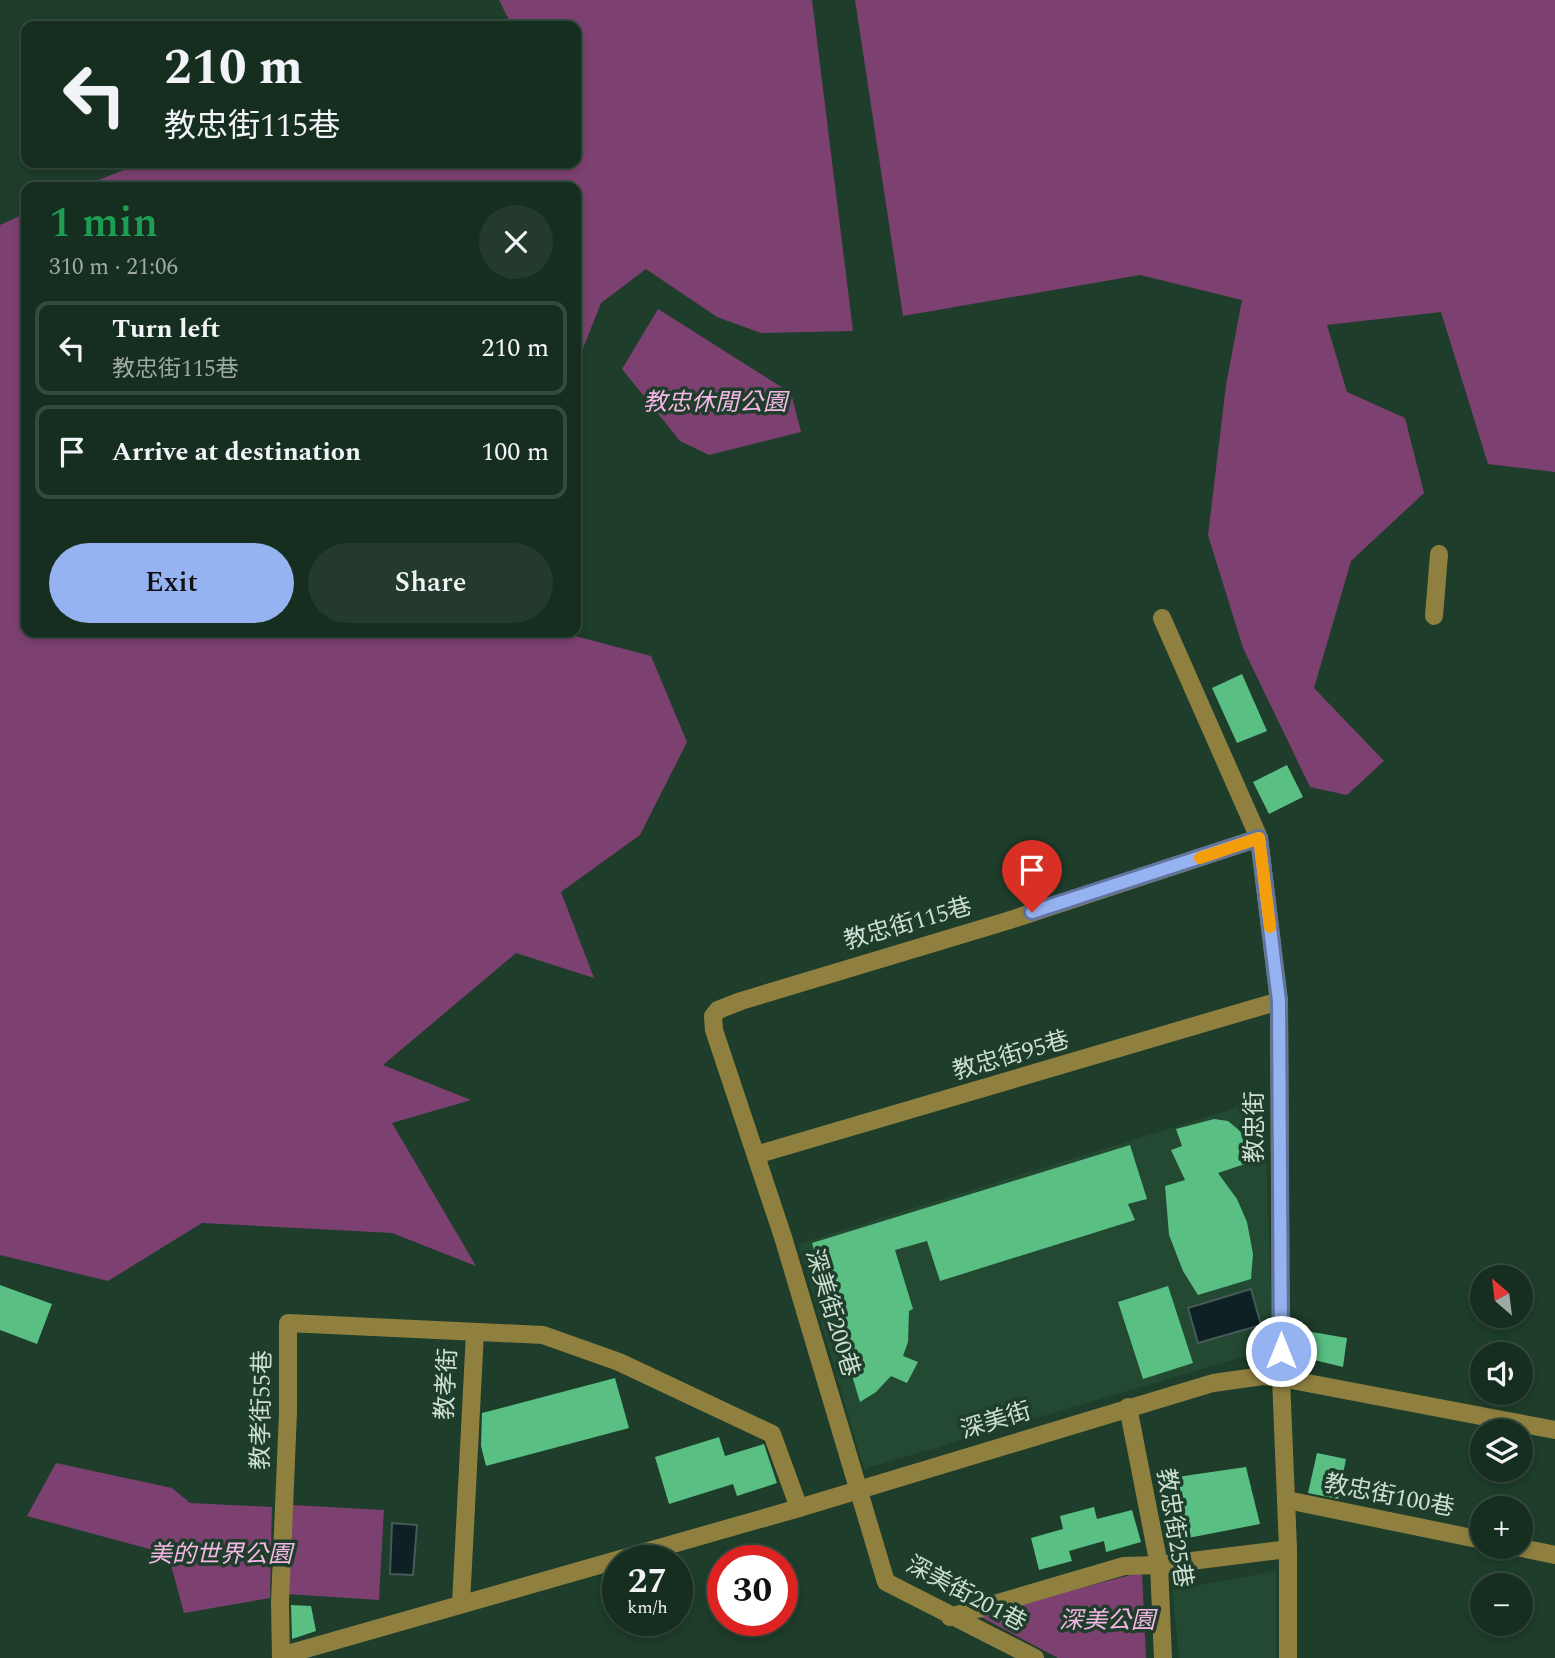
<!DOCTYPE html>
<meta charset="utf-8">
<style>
body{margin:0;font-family:Spectral,"Noto Sans TC",serif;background:#233a2d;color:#f1f3f6;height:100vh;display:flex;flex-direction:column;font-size:26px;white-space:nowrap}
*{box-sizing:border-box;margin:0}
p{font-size:23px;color:#9ea8a5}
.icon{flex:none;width:38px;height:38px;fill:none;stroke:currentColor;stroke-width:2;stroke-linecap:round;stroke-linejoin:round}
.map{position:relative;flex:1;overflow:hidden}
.details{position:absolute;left:21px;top:182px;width:560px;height:455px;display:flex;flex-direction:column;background:#162e20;border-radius:14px;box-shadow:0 4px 10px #0003,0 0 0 2px #354a3e}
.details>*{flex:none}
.top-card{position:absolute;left:21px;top:21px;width:560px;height:147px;border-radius:14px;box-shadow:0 4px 10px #0003,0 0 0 2px #354a3e;background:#162e20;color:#f1f3f6;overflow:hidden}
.needle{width:46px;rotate:332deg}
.tools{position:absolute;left:1470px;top:1265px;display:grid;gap:14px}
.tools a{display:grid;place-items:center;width:63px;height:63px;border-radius:50%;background:#162e20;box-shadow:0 4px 10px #0003,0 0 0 2px #354a3e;font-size:35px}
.speed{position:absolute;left:602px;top:1545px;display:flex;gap:14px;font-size:35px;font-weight:700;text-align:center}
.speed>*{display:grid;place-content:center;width:91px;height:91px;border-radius:50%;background:#162e20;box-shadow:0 4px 10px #0003,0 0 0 2px #354a3e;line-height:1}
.speed small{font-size:18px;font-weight:400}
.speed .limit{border:10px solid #d22;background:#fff;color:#111}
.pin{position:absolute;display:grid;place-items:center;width:60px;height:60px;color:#fff;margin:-72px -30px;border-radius:50% 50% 50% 0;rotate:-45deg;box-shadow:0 0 7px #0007}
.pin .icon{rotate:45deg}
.me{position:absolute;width:77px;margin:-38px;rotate:0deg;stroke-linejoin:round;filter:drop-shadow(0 0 5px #0008)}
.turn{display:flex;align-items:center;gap:24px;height:147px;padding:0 28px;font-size:32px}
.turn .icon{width:91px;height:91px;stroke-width:2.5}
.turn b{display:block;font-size:49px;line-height:60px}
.round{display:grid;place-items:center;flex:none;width:74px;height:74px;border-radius:37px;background:#233a2d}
.summary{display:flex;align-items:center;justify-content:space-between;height:119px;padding:0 28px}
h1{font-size:42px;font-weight:600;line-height:52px;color:#1e9e55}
.action{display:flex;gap:14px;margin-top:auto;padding:14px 28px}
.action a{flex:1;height:80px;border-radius:42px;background:#95b2f1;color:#111;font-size:28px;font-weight:600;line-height:80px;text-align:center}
.action a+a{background:#233a2d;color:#f1f3f6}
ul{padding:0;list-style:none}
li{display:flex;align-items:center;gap:21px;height:94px;margin:0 14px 10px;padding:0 14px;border:4px solid #354a3e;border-radius:14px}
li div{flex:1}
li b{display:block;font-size:26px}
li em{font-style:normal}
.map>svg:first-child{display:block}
</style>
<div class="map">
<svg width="1555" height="1658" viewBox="0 0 1555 1658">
<rect width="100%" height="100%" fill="#1e3d2a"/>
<g fill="#234932">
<polygon points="1264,1099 1273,1348 864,1469 798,1244"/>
<polygon points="1276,1571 1276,1658 1179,1658 1172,1590"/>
</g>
<g fill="#7d4171">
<polygon points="499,0 812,0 853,331 761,333 717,317 646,269 601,303 576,366 576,187 81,187 141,163 576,163 576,26 512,26"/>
<polygon points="855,0 1555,0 1555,472 1488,464 1441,312 1327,325 1347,392 1405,418 1424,493 1351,561 1314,688 1384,761 1347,795 1310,787 1243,648 1208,535 1226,385 1242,300 1140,275 903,316"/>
<polygon points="26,213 26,632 560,632 651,656 687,742 640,835 561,892 594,978 516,953 383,1065 471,1100 392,1123 476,1266 392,1233 202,1223 108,1281 0,1255 0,225"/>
<polygon points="658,309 791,393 801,432 709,455 680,441 622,369"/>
<polygon points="56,1463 172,1488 190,1503 272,1507 270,1598 184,1613 168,1554 27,1516"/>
<polygon points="292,1505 384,1510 379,1600 286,1594"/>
<polygon points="1142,1572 1146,1658 1058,1658 977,1615"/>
</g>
<g fill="#0d2024" stroke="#475958" stroke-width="2">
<polygon points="1251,1289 1261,1325 1198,1343 1188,1308"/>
<polygon points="392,1523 417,1525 413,1575 390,1574"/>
</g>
<g fill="#59bf83">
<polygon points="1242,674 1267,731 1237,743 1212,688"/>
<polygon points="1287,765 1303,797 1269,814 1253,782"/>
<polygon points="1214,1119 1228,1121 1240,1131 1254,1161 1218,1173 1237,1199 1247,1222 1253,1254 1251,1279 1198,1295 1183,1271 1169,1235 1165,1186 1185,1180 1171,1150 1182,1146 1176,1129"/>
<polygon points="1130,1145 1147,1199 1128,1204 1135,1220 940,1281 927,1241 895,1250 913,1309 909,1311 908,1342 903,1356 918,1362 907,1383 891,1376 876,1392 860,1402 812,1243"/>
<polygon points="0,1285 52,1304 37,1344 0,1330"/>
<polygon points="1168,1286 1193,1363 1143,1379 1118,1302"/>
<polygon points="1306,1331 1347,1338 1343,1367 1302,1357"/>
<polygon points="615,1378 629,1428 486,1466 481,1446 482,1413"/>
<polygon points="719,1437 725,1456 764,1444 777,1483 737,1496 733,1484 669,1504 655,1457"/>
<polygon points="1317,1453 1346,1459 1338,1499 1308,1493"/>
<polygon points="1246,1467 1260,1524 1183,1539 1170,1478"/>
<polygon points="1094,1507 1097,1519 1132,1510 1141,1542 1106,1552 1104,1541 1069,1551 1072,1561 1039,1570 1031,1538 1063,1529 1060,1516"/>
<polygon points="291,1605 311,1606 316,1631 292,1639"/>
</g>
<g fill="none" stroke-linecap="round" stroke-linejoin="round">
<g stroke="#908040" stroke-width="18">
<polyline points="1434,616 1439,554"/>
<polyline points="1162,618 1259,838 1279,1001 1281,1378 1288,1549 1288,1658"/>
<polyline points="756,1155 1279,1001"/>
<polyline points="1128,1407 1159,1565 1163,1658"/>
<polyline points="1287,1500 1482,1540"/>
<polyline points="1517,1547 1555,1555"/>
<polyline points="461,1604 475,1332"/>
<polyline points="950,1617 1124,1566 1159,1565 1288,1549"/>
<polyline points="281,1656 799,1508 1213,1383 1263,1376 1281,1378 1555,1430"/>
<polyline points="281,1658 280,1602 288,1412 288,1323 543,1335 619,1362 772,1434 799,1508"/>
<polyline points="1035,1658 886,1582 783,1237 714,1030 713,1016 718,1010 741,1001 1007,921 1259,838"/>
</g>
</g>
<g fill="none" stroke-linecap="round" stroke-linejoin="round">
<g stroke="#61749d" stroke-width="18">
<polyline id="route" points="1032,912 1259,838 1279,1001 1281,1351"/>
</g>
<use href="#route" stroke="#95b2f1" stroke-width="12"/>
<polyline stroke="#f59e0b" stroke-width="12" points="1200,858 1259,838 1270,927"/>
</g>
<g text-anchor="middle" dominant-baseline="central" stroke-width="7" stroke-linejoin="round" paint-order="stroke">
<g font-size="24" font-style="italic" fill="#f6b6e6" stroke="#1e3d2a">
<text x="715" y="403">教忠休閒公園</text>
<text x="220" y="1555">美的世界公園</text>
<text x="1107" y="1621">深美公園</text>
</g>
<g font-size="24" fill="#cddfd3" stroke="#1e3d2a">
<text transform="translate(908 924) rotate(-16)">教忠街115巷</text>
<text transform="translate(1011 1056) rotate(-16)">教忠街95巷</text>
<text transform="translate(1255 1127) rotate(-90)">教忠街</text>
<text transform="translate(832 1313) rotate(73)">深美街200巷</text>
<text transform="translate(447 1384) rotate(-87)">教孝街</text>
<text transform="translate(262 1410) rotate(-89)">教孝街55巷</text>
<text transform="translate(996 1421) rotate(-17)">深美街</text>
<text transform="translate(1389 1496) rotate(11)">教忠街100巷</text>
<text transform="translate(1174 1528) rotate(81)">教忠街25巷</text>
<text transform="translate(966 1594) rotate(28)">深美街201巷</text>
</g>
</g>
</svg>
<div class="tools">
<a><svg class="needle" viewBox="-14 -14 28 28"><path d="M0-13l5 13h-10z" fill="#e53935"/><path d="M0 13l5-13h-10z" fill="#9ea8a5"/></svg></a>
<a><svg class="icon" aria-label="sound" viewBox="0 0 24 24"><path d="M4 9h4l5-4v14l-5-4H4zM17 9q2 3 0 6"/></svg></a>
<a><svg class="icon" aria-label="layers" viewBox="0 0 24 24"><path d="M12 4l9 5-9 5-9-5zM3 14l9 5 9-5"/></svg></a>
<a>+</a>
<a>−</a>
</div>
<div class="speed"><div>27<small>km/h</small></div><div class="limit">30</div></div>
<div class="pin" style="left:1032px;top:912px;background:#d93025"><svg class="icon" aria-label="arrive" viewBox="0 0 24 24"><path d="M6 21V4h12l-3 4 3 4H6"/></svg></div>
<svg class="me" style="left:1281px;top:1351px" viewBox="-20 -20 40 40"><circle r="17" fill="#95b2f1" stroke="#fff" stroke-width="3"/><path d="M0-11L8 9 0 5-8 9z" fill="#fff"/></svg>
<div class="top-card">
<div class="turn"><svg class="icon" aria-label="left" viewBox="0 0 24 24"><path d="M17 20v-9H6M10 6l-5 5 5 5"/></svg><div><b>210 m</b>教忠街115巷</div></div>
</div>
<section class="details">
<div class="summary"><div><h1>1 min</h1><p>310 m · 21:06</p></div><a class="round"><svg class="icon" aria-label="close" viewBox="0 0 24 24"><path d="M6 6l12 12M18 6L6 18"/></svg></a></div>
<ul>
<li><svg class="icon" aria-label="left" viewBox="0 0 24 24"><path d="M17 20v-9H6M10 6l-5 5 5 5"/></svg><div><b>Turn left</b><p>教忠街115巷</p></div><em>210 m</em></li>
<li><svg class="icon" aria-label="arrive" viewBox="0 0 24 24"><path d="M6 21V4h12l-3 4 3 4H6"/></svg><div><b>Arrive at destination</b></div><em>100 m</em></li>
</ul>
<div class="action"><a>Exit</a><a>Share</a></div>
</section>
</div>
